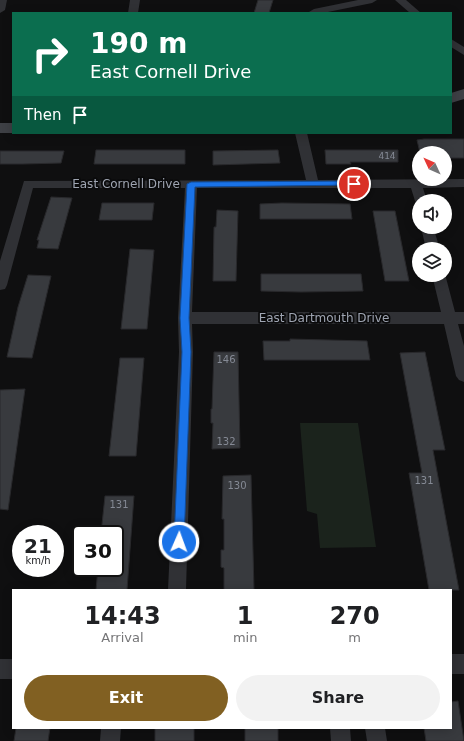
<!DOCTYPE html>
<style>
body{margin:0;font-family:"DejaVu Sans",sans-serif;background:#f2f2f2;color:#202124;height:100vh;display:flex;flex-direction:column;font-size:15px;white-space:nowrap}
*{box-sizing:border-box;margin:0}
p{font-size:13px;color:#757577}
.icon{flex:none;width:22px;height:22px;fill:none;stroke:currentColor;stroke-width:2;stroke-linecap:round;stroke-linejoin:round}
.map{position:relative;flex:1;overflow:hidden}
.details{position:absolute;left:12px;top:589px;width:440px;height:140px;display:flex;flex-direction:column;background:#fff;border-radius:0px;box-shadow:0 2px 10px #0003}
.details>*{flex:none}
.banner{position:absolute;left:12px;top:12px;width:440px;height:122px;border-radius:0px;box-shadow:0 2px 10px #0003;background:#0b6e4f;color:#fff;overflow:hidden}
.needle{width:26px;rotate:314deg}
.buttons{position:absolute;left:412px;top:146px;display:grid;gap:8px}
.buttons a{display:grid;place-items:center;width:40px;height:40px;border-radius:50%;background:#fff;box-shadow:0 2px 10px #0003;font-size:20px}
.speed{position:absolute;left:12px;top:525px;display:flex;gap:8px;font-size:20px;font-weight:700;text-align:center}
.speed>*{display:grid;place-content:center;width:52px;height:52px;border-radius:50%;background:#fff;box-shadow:0 2px 10px #0003;line-height:1}
.speed small{font-size:10px;font-weight:400}
.speed .limit{border:2px solid #111;border-radius:6px;background:#fff;color:#111}
.pin{position:absolute;display:grid;place-items:center;width:34px;height:34px;color:#fff;margin:-17px;border:2px solid #fff;border-radius:50%;box-shadow:0 1px 4px #0007}
.me{position:absolute;width:44px;margin:-22px;rotate:2deg;stroke-linejoin:round;filter:drop-shadow(0 0 3px #0008)}
.turn{display:flex;align-items:center;gap:14px;height:84px;padding:0 12px;font-size:18px}
.turn .icon{width:52px;height:52px;stroke-width:2.5}
.turn b{display:block;font-size:28px;line-height:34px}
.then{display:flex;align-items:center;height:38px;padding:0 12px;background:#0003;gap:8px;font-size:15px}
.eta{display:flex;justify-content:space-evenly;align-items:center;height:68px;text-align:center}
.eta b{font-size:24px;font-weight:700;line-height:28px}
.cta{display:flex;gap:8px;margin-top:auto;padding:8px 12px}
.cta a{flex:1;height:46px;border-radius:24px;background:#816022;color:#fff;font-size:16px;font-weight:700;line-height:46px;text-align:center}
.cta a+a{background:#f2f2f2;color:#202124}
.map>svg:first-child{display:block}
</style>
<div class="map">
<svg width="464" height="741" viewBox="0 0 464 741">
<rect width="100%" height="100%" fill="#0f0f10"/>
<polygon fill="#1b231c" points="300,423 358,423 376,547 320,548 317,514 307,511"/>
<g fill="#383a3e" stroke="#29292c">
<polygon points="258,0 273,0 269,13 254,13"/>
<polygon points="424,139 464,139 464,158 445,158 445,153 420,153 417,140"/>
<polygon points="96,150 185,150 185,164 94,164"/>
<polygon points="278,150 280,163 213,165 213,151"/>
<polygon points="325,150 398,150 398,162 350,162 351,164 326,164"/>
<polygon points="0,151 64,151 61,163 23,164 0,164"/>
<polygon points="51,197 72,198 58,249 37,248 39,240 37,240"/>
<polygon points="102,203 154,203 152,220 99,220"/>
<polygon points="282,203 350,204 352,219 260,219 260,204"/>
<polygon points="217,210 238,211 236,281 213,281 214,227 216,227"/>
<polygon points="373,211 395,211 409,281 385,281"/>
<polygon points="130,249 154,250 147,329 121,329"/>
<polygon points="261,274 361,274 363,291 301,292 261,291"/>
<polygon points="28,275 51,276 32,358 7,357 18,307"/>
<polygon points="290,339 367,341 370,360 264,360 263,341 290,341"/>
<polygon points="214,352 238,352 240,448 212,449 213,423 211,423 211,409 212,409"/>
<polygon points="425,352 445,450 433,450 459,590 429,590 409,473 422,473 400,353"/>
<polygon points="120,358 144,358 136,456 109,456"/>
<polygon points="25,389 8,510 0,509 0,390"/>
<polygon points="251,475 254,590 224,590 224,568 221,567 221,550 224,550 224,519 222,519 223,476"/>
<polygon points="105,496 134,496 127,590 96,590 98,568 115,568 115,534 101,534"/>
<polygon points="458,701 464,741 426,741 424,728 451,728 451,702"/>
<polygon points="16,728 50,728 48,741 14,741"/>
<rect x="155" y="728" width="39" height="13"/>
<rect x="245" y="728" width="33" height="13"/>
</g>
<g fill="none" stroke-linecap="round" stroke-linejoin="round">
<g fill="#303135" fill-rule="evenodd">
<polygon points="0,0 7,0 5,10 0,13"/>
<polygon points="130,0 140,0 138,13 128,13"/>
<polygon points="358,0 377,0 372,3 323,13 309,12 314,9"/>
<polygon points="395,0 406,0 421,13 410,13"/>
<polygon points="451,39 464,47 464,55 451,47"/>
<polygon points="295,133 307,133 318,180 464,179 464,187 423,188 427,201 419,201 419,205 415,201 411,188 197,188 192,312 441,312 432,275 445,275 445,274 455,312 464,312 464,324 458,324 464,346 464,382 459,380 456,376 444,324 192,324 193,352 186,590 168,590 179,352 178,318 185,188 33,188 7,285 5,289 0,290 0,261 24,181 306,180"/>
<polygon points="421,227 433,227 440,249 426,249"/>
<rect x="451" y="654" width="13" height="20"/>
<rect x="0" y="659" width="13" height="20"/>
<polygon points="101,728 121,728 120,741 100,741"/>
<polygon points="330,728 350,728 351,741 331,741"/>
<polygon points="365,728 385,728 387,741 367,741"/>
</g>
<g fill="#3e4045" fill-rule="evenodd">
<polygon points="464,89 464,99 451,103 451,93"/>
<rect x="0" y="123" width="13" height="10"/>
</g>
</g>
<polygon fill="#1a73e8" stroke="#114b97" points="354,181 358,184 357,185 195,187 189,318 191,352 184,542 183,546 179,547 175,546 174,542 182,352 180,318 187,184 191,182"/>
<g text-anchor="middle" dominant-baseline="central" stroke-width="3.5" stroke-linejoin="round" paint-order="stroke">
<g font-size="9" fill="#858a95">
<text x="387" y="156">414</text>
</g>
<g font-size="10" fill="#858a95">
<text x="226" y="359">146</text>
<text x="226" y="441">132</text>
<text x="424" y="480">131</text>
<text x="237" y="485">130</text>
<text x="119" y="504">131</text>
</g>
<g font-size="12" fill="#9fa5b2" stroke="#0a0a0b">
<text x="126" y="184">East Cornell Drive</text>
<text x="324" y="318">East Dartmouth Drive</text>
</g>
</g>
</svg>
<div class="buttons">
<a><svg class="needle" viewBox="-14 -14 28 28"><path d="M0-13l5 13h-10z" fill="#e53935"/><path d="M0 13l5-13h-10z" fill="#757577"/></svg></a>
<a><svg class="icon" aria-label="sound" viewBox="0 0 24 24"><path d="M4 9h4l5-4v14l-5-4H4zM17 9q2 3 0 6"/></svg></a>
<a><svg class="icon" aria-label="layers" viewBox="0 0 24 24"><path d="M12 4l9 5-9 5-9-5zM3 14l9 5 9-5"/></svg></a>
</div>
<div class="speed"><div>21<small>km/h</small></div><div class="limit">30</div></div>
<div class="pin" style="left:354px;top:184px;background:#d93025"><svg class="icon" aria-label="arrive" viewBox="0 0 24 24"><path d="M6 21V4h12l-3 4 3 4H6"/></svg></div>
<svg class="me" style="left:179px;top:542px" viewBox="-20 -20 40 40"><circle r="17" fill="#1a73e8" stroke="#fff" stroke-width="3"/><path d="M0-11L8 9 0 5-8 9z" fill="#fff"/></svg>
<div class="banner">
<div class="turn"><svg class="icon" aria-label="right" viewBox="0 0 24 24"><path d="M7 20v-9h11M14 6l5 5-5 5"/></svg><div><b>190 m</b>East Cornell Drive</div></div>
<div class="then">Then<svg class="icon" aria-label="arrive" viewBox="0 0 24 24"><path d="M6 21V4h12l-3 4 3 4H6"/></svg></div>
</div>
<section class="details">
<div class="eta">
<div><b>14:43</b><p>Arrival</p></div>
<div><b>1</b><p>min</p></div>
<div><b>270</b><p>m</p></div>
</div>
<div class="cta"><a>Exit</a><a>Share</a></div>
</section>
</div>
